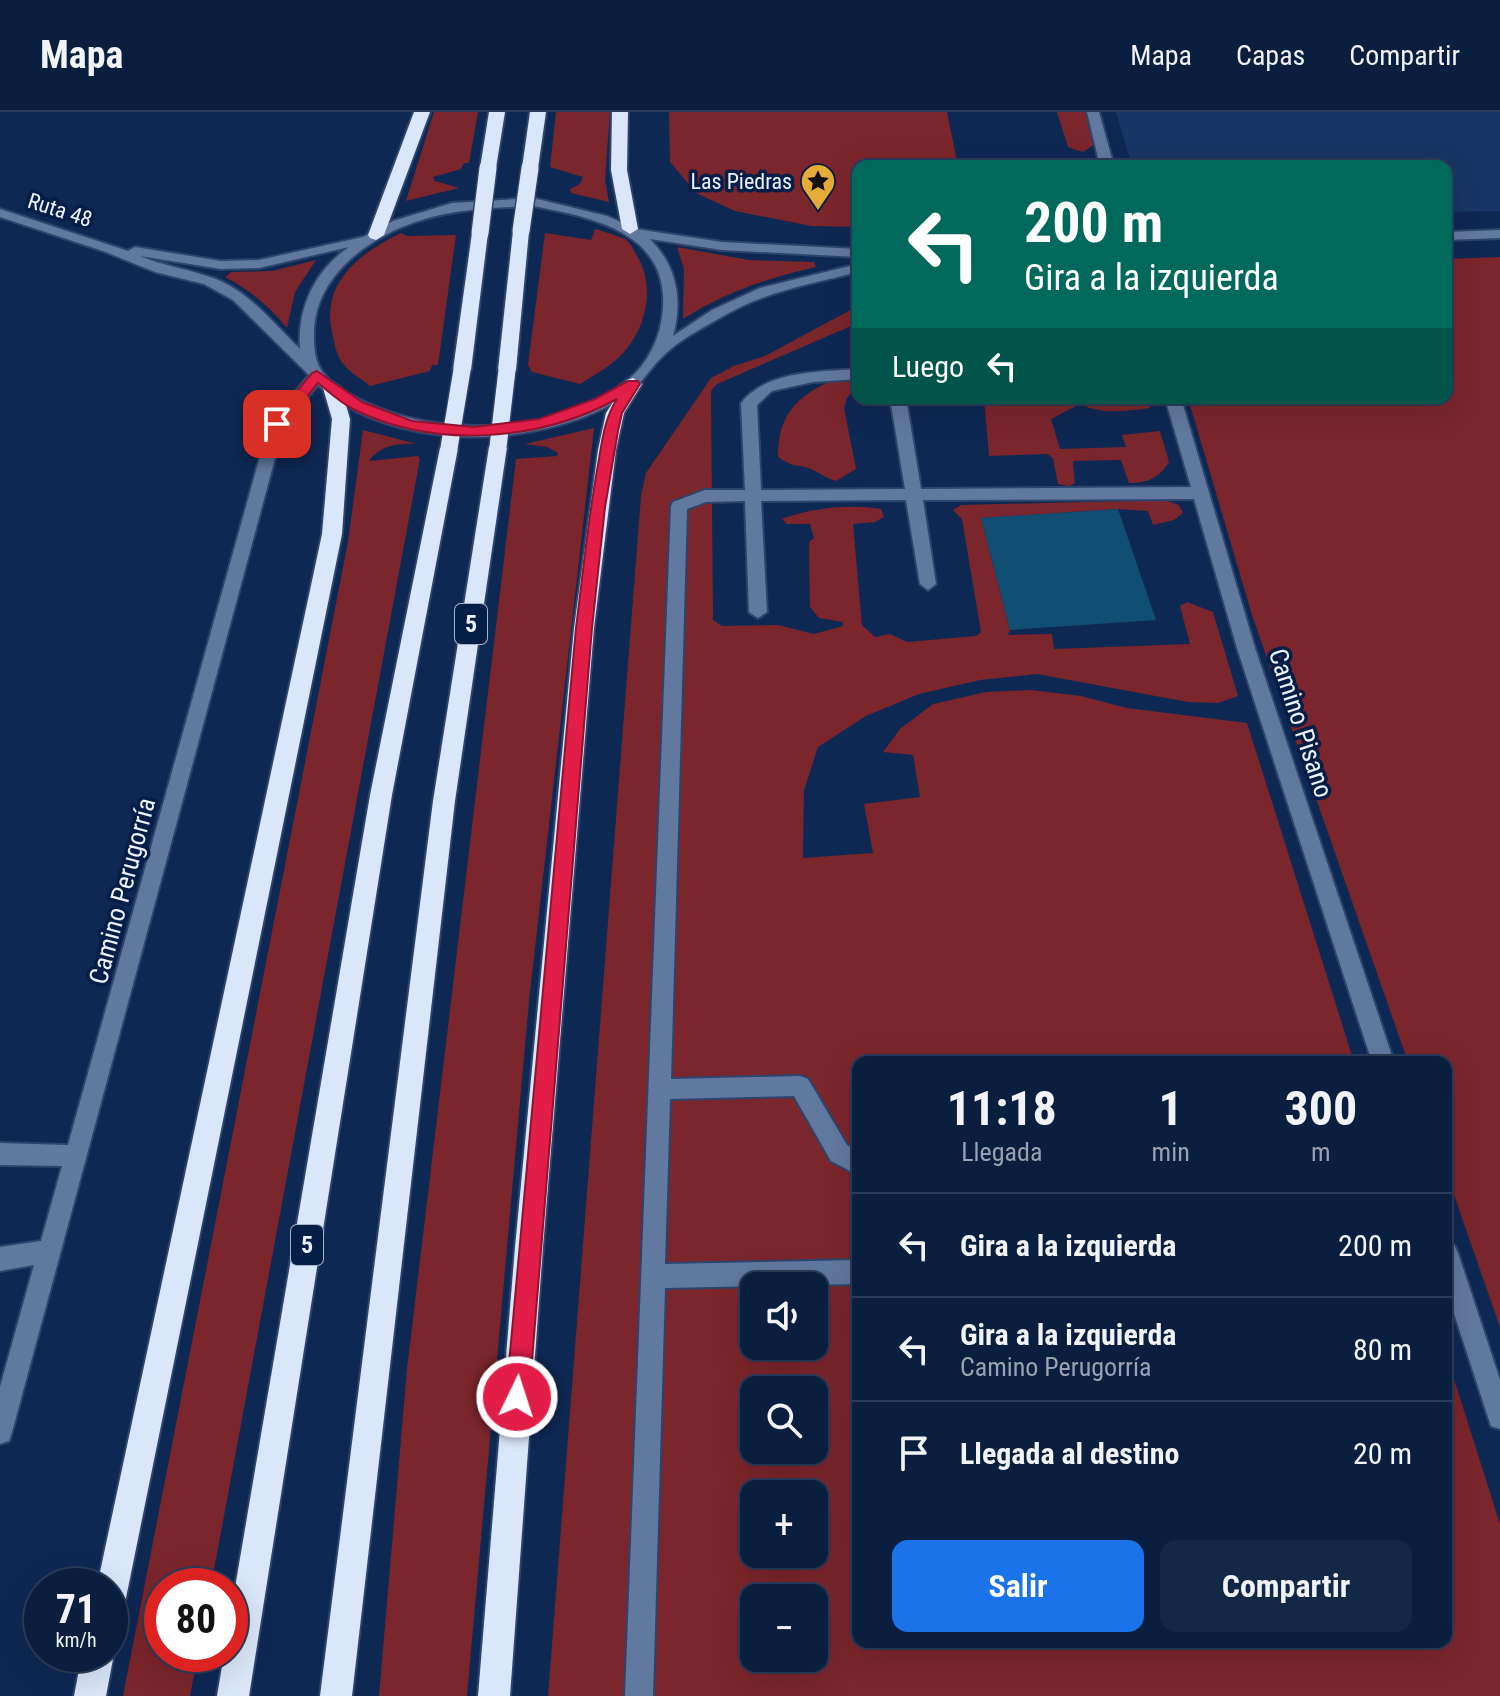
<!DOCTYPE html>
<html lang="es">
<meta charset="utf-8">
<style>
body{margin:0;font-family:"Roboto Condensed",sans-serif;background:#132746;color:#f1f3f6;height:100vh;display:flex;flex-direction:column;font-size:30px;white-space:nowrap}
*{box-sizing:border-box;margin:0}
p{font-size:26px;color:#99a2b0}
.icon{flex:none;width:44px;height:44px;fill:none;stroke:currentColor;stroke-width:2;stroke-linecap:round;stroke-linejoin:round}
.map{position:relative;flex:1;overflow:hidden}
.drawer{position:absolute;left:852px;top:944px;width:600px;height:592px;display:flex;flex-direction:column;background:#0a1e3f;border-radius:16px;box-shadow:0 8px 32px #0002,0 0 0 2px #2a3c59}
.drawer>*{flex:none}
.top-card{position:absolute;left:852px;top:48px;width:600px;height:244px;border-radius:16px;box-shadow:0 8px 32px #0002,0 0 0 2px #2a3c59;background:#00695c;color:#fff;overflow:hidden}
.buttons{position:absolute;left:740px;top:1160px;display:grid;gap:16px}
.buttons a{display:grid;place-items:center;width:88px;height:88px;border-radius:16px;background:#0a1e3f;box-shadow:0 8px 32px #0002,0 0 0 2px #2a3c59;font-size:40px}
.speed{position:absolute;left:24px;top:1456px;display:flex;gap:16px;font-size:40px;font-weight:700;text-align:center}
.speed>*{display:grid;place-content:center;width:104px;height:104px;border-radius:50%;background:#0a1e3f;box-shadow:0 8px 32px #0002,0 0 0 2px #2a3c59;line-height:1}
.speed small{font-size:20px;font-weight:400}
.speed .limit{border:12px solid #d22;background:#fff;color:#111}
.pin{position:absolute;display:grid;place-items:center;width:68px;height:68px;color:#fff;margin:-34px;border-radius:16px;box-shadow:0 4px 12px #0006}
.me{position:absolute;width:88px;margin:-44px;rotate:4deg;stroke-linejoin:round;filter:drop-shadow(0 0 6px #0008)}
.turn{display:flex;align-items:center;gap:28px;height:168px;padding:0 40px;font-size:36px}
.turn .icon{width:104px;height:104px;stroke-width:2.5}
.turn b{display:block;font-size:56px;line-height:68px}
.then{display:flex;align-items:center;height:76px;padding:0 40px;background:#0003;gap:16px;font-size:30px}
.eta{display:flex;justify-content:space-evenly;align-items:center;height:136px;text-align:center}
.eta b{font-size:48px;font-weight:700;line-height:56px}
.action{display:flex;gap:16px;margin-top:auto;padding:16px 40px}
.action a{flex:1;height:92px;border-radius:16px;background:#1a73e8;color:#fff;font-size:32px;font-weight:700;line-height:92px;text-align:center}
.action a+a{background:#132746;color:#f1f3f6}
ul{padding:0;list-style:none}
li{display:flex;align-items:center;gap:24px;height:104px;padding:0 40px;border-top:2px solid #2a3c59}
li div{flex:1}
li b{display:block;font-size:30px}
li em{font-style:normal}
header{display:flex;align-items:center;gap:48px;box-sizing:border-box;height:112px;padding:0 40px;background:#0a1e3f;border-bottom:2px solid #2a3c59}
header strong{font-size:38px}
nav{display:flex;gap:44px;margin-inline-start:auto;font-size:28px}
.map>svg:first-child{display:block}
</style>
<header>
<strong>Mapa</strong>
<nav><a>Mapa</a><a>Capas</a><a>Compartir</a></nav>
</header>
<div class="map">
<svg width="1500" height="1584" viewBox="0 0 1500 1584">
<rect width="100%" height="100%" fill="#0e2854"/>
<polygon fill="#183665" points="1116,0 1500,0 1500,99 1446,100 1446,54 1132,54"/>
<g fill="#7b252c" fill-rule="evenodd">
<polygon points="434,0 478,0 469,51 464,51 461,57 433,65 435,69 459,76 406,89"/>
<polygon points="556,0 610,0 605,68 609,90 571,81 570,77 580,72 583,65 550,55"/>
<polygon points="669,0 947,0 958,54 858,54 858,115 811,114 735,99 696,81 670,50"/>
<polygon points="1057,0 1086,0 1095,32 1083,40 1068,35"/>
<path d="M595,117c10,3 21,6 30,10 5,3 8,10 11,15 19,30 12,70 -11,97 -12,14 -29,23 -45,33l-48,-12 -4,-7 17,-132 46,7z"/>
<path d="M401,121l6,3 49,-1 -18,130h-6l-2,6 -60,15c-8,-7 -18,-12 -25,-20 -8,-8 -11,-23 -13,-34 -11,-50 29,-80 69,-99z"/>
<path d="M677,135l72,13 65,2 2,5c-48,11 -91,25 -133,52l1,-50z"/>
<polygon points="1500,145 1500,1215 1446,1060 1446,950 1408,950 1252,503 1188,286 1446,286 1446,147"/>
<path d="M316,148l-21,32 -8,36c-18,-22 -37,-38 -62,-51l6,-5 41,-1z"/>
<path d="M858,194v17l-141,61 -6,7 2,229 9,6 56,-1 36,9 29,-8v-4l-24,-4 -9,-11 -1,-65 5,-4 -4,-14h-23l-5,-5c29,-11 67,-15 99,-10l3,8 -9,5 -22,2 9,101 13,12 15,-3 17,8 69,-6 5,-4 -19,-113 -9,-9 8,-5 203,-5 15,5 4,8 -9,7 -21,5 -5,-14 -30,-2 -137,9 29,112 -2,5 44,-1 2,15 136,-5 -10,-38 7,-4 26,10 25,84 -20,7 -30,-1 -151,-28 -57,6 -61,14 -53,22 -48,31 -14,43 -1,68 70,-5 -9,-49 56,-7 -7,-42 -30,-3 17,-23 33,-25 53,-12 45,-2 50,6 46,12 120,15 107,339h-496v580h588v-288l54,170v172h-952l93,-1200 5,-23 65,-95 23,-12 31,-10zM754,1174h60v60h-60zM754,1278h60v60h-60zM754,1382h60v60h-60zM754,1486h60v60h-60z"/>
<path d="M842,265l10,1 5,7 -10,13 -3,10 12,61 -20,12c-10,-3 -16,-8 -25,-12 -14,-6 -16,0 -33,-12 -1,-45 24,-66 64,-80z"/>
<path d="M984,286h168l-2,10c-26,3 -47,7 -70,-4l-29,15 9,30 66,-2 -4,-12 38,-4 9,31c-10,16 -21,21 -40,21l-8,-23 -48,1 2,22 -6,3 -11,-2 -5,-25 -5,-5 -59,2z"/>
<polygon points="594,316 529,889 467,1584 379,1584 407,1257 516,347 557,344 558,341 547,335 525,332"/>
<path d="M363,318l54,14c-18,-1 -37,1 -48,17l49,-5 2,3 -209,1127h-49v68h36l-8,42h-67l225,-1154z"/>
</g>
<polygon fill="#104f73" points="1118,397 1156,508 1010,518 981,406"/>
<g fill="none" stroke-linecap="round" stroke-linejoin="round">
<g stroke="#2d446c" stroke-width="4">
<g id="minor">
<polygon points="1087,0 1099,0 1114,54 1100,54"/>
<path d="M533,86l74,18 29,13 86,13 136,7v8l-136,-7 -72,-11c27,28 33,60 23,97l39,-26 48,-22 98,-24v8c-47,12 -96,20 -138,46 -18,10 -42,23 -56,37 -20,19 -19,29 -47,46 -83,49 -226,51 -299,-16l-34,40 -272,1007 -3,9 -9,3v-57l34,-122 -34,6v-24l41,-6 21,-75 -62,-1v-22l68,2 201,-721 40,-49 -76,-75 -29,-16 -49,-12 -52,-21 -103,-34v-8l128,42 7,-4 86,14 38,-1 104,-23 30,-16 59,-18zM533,94c63,12 141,28 129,111 -3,23 -15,47 -33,62 -67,53 -174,59 -250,29 -20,-8 -48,-20 -59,-40 -5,-9 -6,-20 -6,-30 -2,-54 42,-91 88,-111 43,-18 86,-19 131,-21zM349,135c-34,23 -52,61 -49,102 -26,-25 -52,-59 -87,-71 -24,-9 -49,-12 -73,-22l81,13 38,-1z"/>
<polygon points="1500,118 1500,126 1446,128 1446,120"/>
<path d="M858,257v10l-45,3 -41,9 -15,14 4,85 144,-1 -15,-91h16l15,91 270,-2 -26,-89h16l74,250 139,414h-22l-135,-414 -43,-149 -271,1 13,84 -8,6 -8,-6 -14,-84 -145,1 6,111 -9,6 -9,-6 -4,-111 -39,1 -19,7 -16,570 129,-3 8,3 39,66 11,7v23l-27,-14 -37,-65 -124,3 -5,165 193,-4v24l-193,4 -12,408h-28l46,-1190 2,-4 32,-12h40l-4,-87c26,-33 78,-31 117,-34z"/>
<polygon points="1446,1129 1454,1133 1458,1141 1500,1268 1500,1317 1491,1314 1488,1305 1446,1177"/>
</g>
</g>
<g stroke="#2d446c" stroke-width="4">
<g id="highway">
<polygon points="414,0 430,0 384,123 376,128 370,126 368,123"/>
<polygon points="489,0 505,0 496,56 488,61 480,56"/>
<polygon points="530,0 546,0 538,56 530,61 522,56"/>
<polygon points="612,0 628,0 627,58 638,117 630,122 622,117 611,58"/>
<polygon points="521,114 529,119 516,258 507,264 498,258 513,119"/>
<polygon points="480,116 488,121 471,258 462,264 453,258 472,121"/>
<polygon points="633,266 642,272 624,301 616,338 594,516 543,1135 510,1584 478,1584 515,1135 574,516 598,338 606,301 627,268"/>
<polygon points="332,270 341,276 350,307 342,422 126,1486 121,1497 110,1502 110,1474 97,1474 322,422 332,307 323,276"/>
<polygon points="498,329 507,335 455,689 352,1584 320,1584 433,689 489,335"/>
<polygon points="449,330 458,336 392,683 249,1584 217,1584 224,1542 230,1542 230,1505 370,683 440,336"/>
<polygon points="110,1532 114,1542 106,1584 74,1584 82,1542 110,1542"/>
</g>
</g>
<use href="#minor" fill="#61799f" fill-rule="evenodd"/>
<use href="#highway" fill="#dae6f9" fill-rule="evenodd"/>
<g stroke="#2d446c" stroke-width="20" stroke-linecap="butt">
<g id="highway-bridge">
<polyline points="521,119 530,56"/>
<polyline points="480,121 488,56"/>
<polyline points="498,335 507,258"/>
<polyline points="449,336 462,258"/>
</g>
</g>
<use href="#highway-bridge" stroke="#dae6f9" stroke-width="17"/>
</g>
<path fill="#e11d48" stroke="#92132f" stroke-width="2" d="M317,259l45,31 50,19 62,6 65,-8 56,-20 33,-18h10l2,3 -18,29 -4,18 -13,76 -13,121 -63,769 -4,8 -8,3 -8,-3 -3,-8 70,-769c7,-55 12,-109 22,-163 4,-23 6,-46 19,-66 -79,43 -183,50 -264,10 -12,-6 -24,-17 -35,-26l-36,45h-10v-7l40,-48z"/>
<defs>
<g id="sight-pin" transform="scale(1.8)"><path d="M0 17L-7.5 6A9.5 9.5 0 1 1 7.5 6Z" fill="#e7ac37" stroke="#051e48"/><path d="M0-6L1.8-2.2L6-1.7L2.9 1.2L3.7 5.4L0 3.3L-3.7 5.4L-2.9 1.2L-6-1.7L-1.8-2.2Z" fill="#111"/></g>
</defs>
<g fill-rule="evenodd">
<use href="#sight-pin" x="818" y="69"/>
</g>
<g text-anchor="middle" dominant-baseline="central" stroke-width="7" stroke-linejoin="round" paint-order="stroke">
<g font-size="22" fill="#ecf3fe" stroke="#051e48" text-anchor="end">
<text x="792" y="69">Las Piedras</text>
</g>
<g font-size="22" fill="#ecf3fe" stroke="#051e48">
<text transform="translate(60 98) rotate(18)">Ruta 48</text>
</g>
<g fill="#051e48" stroke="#a7b3c7" stroke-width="2">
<rect x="455" y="492" width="32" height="40" rx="6"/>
<rect x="291" y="1113" width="32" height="40" rx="6"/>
</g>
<g font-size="24" font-weight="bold" fill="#ecf3fe">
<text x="471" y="512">5</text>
<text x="307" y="1133">5</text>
</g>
<g font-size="26" fill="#ecf3fe" stroke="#051e48">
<text transform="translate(1301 611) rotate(72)">Camino Pisano</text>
<text transform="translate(122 779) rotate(-75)">Camino Perugorría</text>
</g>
</g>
</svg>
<div class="buttons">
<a><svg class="icon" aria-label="sound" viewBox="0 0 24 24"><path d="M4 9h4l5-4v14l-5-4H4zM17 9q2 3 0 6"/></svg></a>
<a><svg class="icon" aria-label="search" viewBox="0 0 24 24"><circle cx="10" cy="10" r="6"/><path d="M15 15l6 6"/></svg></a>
<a>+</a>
<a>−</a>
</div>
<div class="speed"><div>71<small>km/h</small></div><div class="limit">80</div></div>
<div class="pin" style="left:277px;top:312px;background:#d93025"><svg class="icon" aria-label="arrive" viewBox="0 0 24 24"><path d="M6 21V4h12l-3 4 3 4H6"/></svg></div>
<svg class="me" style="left:517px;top:1285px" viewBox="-20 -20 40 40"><circle r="17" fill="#e11d48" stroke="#fff" stroke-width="3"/><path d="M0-11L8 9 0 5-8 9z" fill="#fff"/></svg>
<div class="top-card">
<div class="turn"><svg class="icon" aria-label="left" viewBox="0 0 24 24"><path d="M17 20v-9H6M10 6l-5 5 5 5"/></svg><div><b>200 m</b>Gira a la izquierda</div></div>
<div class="then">Luego<svg class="icon" aria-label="left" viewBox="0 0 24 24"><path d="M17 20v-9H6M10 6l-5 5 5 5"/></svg></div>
</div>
<section class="drawer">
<div class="eta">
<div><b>11:18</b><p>Llegada</p></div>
<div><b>1</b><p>min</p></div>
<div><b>300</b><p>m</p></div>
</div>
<ul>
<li><svg class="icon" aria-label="left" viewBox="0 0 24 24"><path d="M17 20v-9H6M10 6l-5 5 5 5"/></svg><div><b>Gira a la izquierda</b></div><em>200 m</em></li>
<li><svg class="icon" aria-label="left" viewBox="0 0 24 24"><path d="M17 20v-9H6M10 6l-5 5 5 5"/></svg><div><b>Gira a la izquierda</b><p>Camino Perugorría</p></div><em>80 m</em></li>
<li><svg class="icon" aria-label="arrive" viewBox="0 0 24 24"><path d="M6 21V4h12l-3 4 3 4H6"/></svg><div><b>Llegada al destino</b></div><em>20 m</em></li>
</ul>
<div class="action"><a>Salir</a><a>Compartir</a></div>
</section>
</div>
